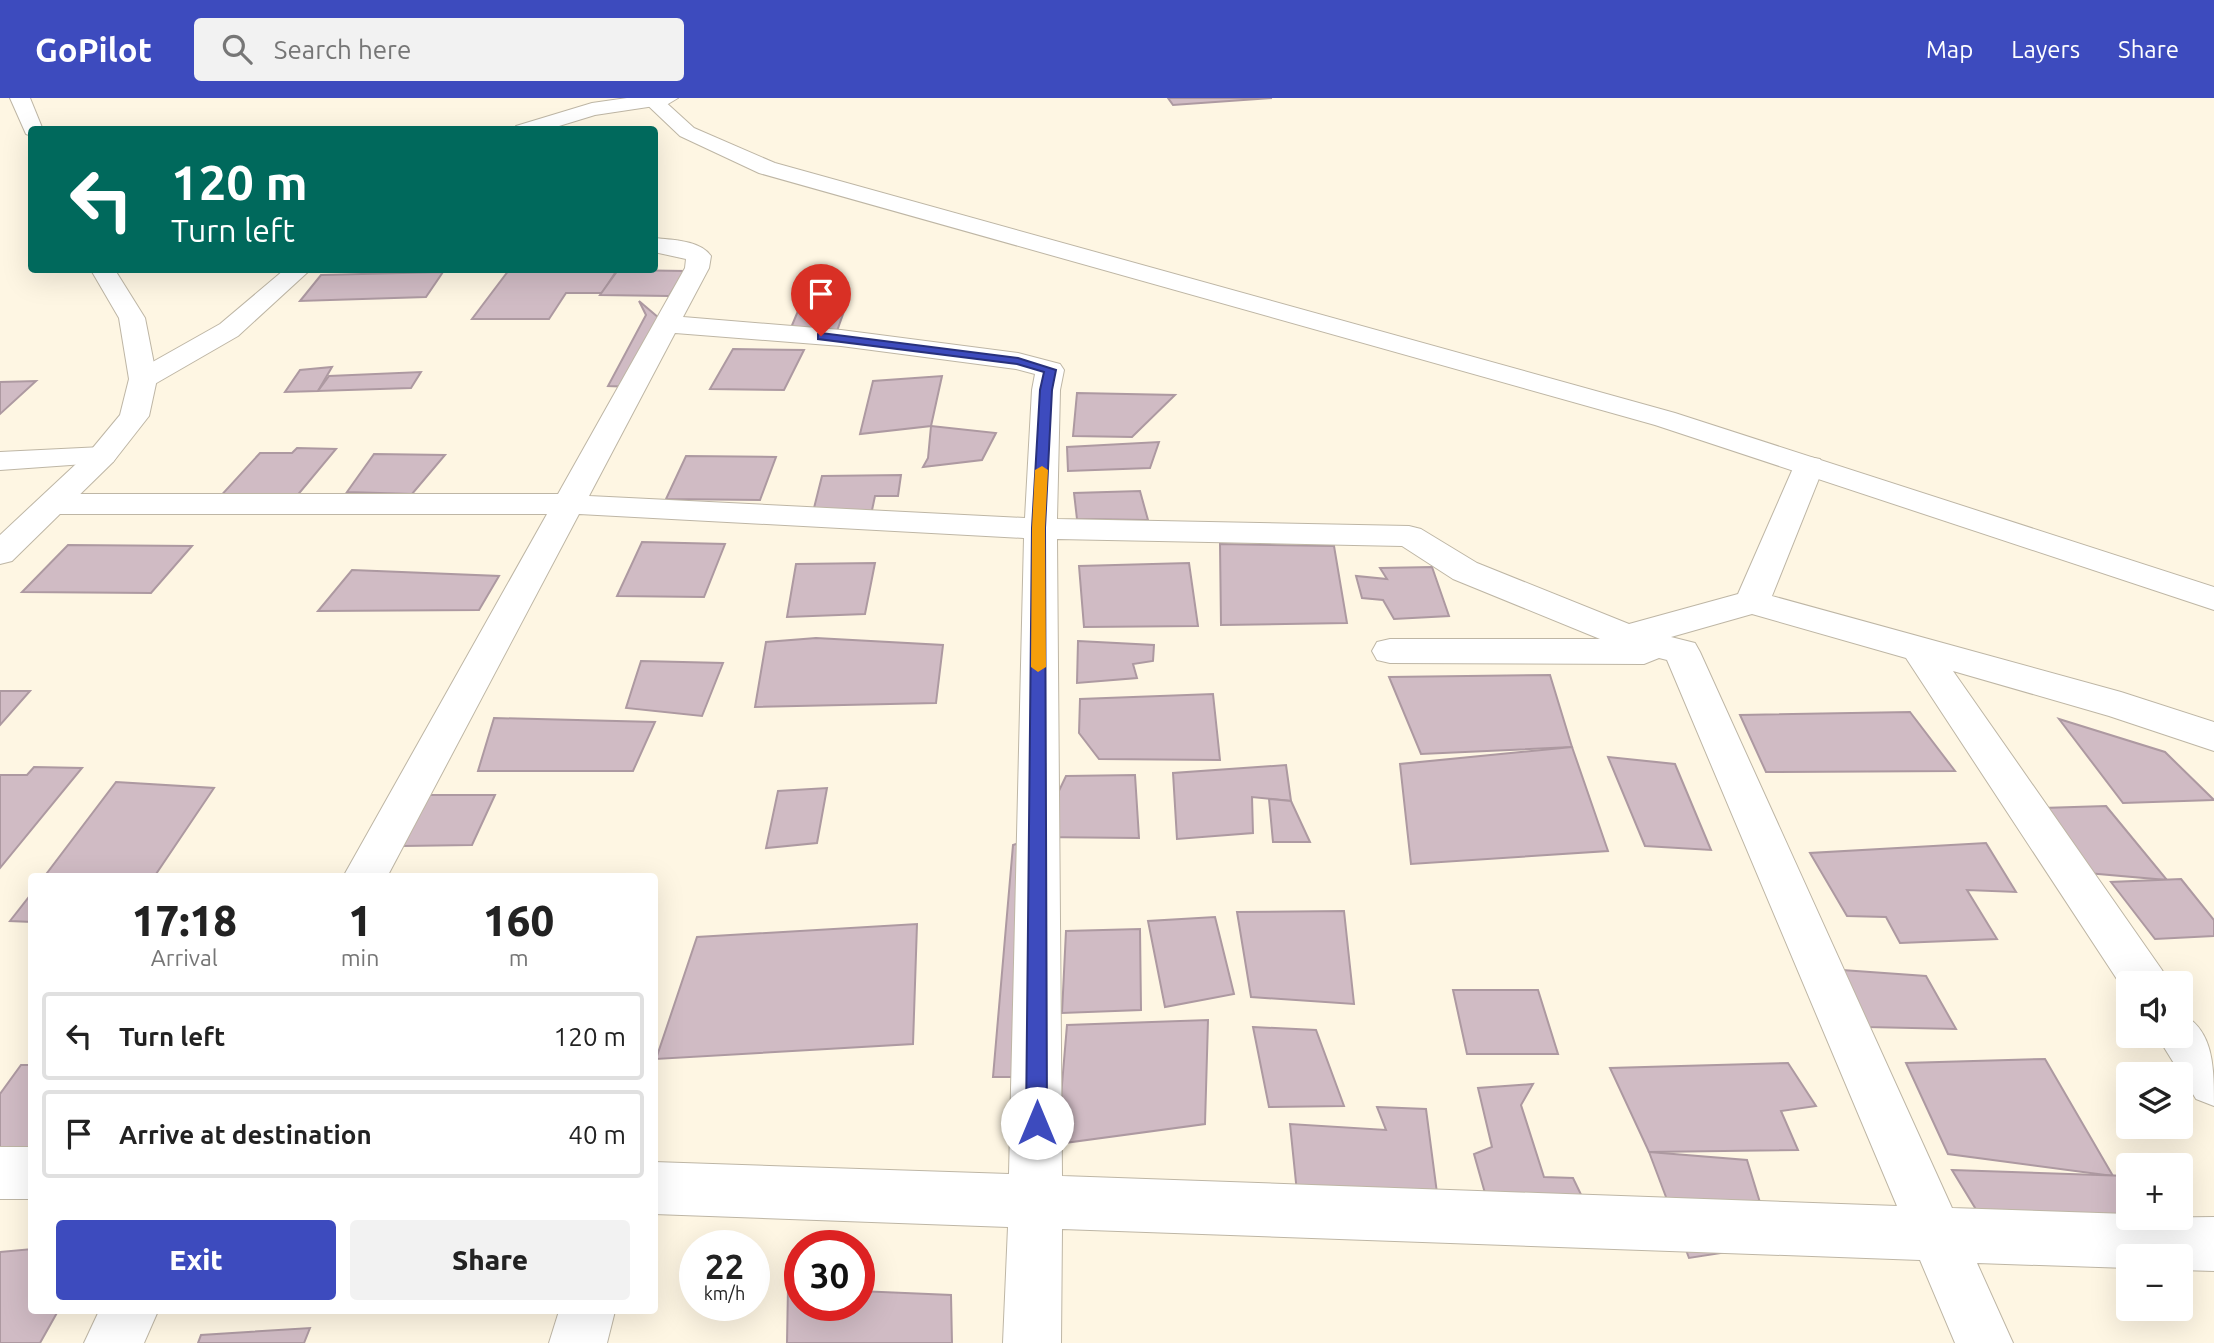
<!DOCTYPE html>
<meta charset="utf-8">
<style>
body{margin:0;font-family:Ubuntu,sans-serif;background:#f2f2f2;color:#222;height:100vh;display:flex;flex-direction:column;font-size:26px;white-space:nowrap}
*{box-sizing:border-box;margin:0}
p{font-size:23px;color:#767676}
.icon{flex:none;width:38px;height:38px;fill:none;stroke:currentColor;stroke-width:2;stroke-linecap:round;stroke-linejoin:round}
.map{position:relative;flex:1;overflow:hidden}
.side{position:absolute;left:28px;top:775px;width:630px;height:441px;display:flex;flex-direction:column;background:#fff;border-radius:7px;box-shadow:0 7px 28px #0002}
.side>*{flex:none}
.banner{position:absolute;left:28px;top:28px;width:630px;height:147px;border-radius:7px;box-shadow:0 7px 28px #0002;background:#00695c;color:#fff;overflow:hidden}
.tools{position:absolute;left:2116px;top:873px;display:grid;gap:14px}
.tools a{display:grid;place-items:center;width:77px;height:77px;border-radius:7px;background:#fff;box-shadow:0 7px 28px #0002;font-size:35px}
.speed{position:absolute;left:679px;top:1132px;display:flex;gap:14px;font-size:35px;font-weight:700;text-align:center}
.speed>*{display:grid;place-content:center;width:91px;height:91px;border-radius:50%;background:#fff;box-shadow:0 7px 28px #0002;line-height:1}
.speed small{font-size:18px;font-weight:400}
.speed .limit{border:10px solid #d22;background:#fff;color:#111}
.pin{position:absolute;display:grid;place-items:center;width:60px;height:60px;color:#fff;margin:-72px -30px;border-radius:50% 50% 50% 0;rotate:-45deg;box-shadow:0 0 7px #0007}
.pin .icon{rotate:45deg}
.me{position:absolute;width:77px;margin:-38px;rotate:0deg;stroke-linejoin:round;filter:drop-shadow(0 0 5px #0008)}
.turn{display:flex;align-items:center;gap:24px;height:147px;padding:0 28px;font-size:32px}
.turn .icon{width:91px;height:91px;stroke-width:2.5}
.turn b{display:block;font-size:49px;line-height:60px}
.eta{display:flex;justify-content:space-evenly;align-items:center;height:119px;text-align:center}
.eta b{font-size:42px;font-weight:800;line-height:49px}
.button{display:flex;gap:14px;margin-top:auto;padding:14px 28px}
.button a{flex:1;height:80px;border-radius:7px;background:#3d4bbe;color:#fff;font-size:28px;font-weight:800;line-height:80px;text-align:center}
.button a+a{background:#f2f2f2;color:#222}
ul{padding:0;list-style:none}
li{display:flex;align-items:center;gap:21px;height:88px;margin:0 14px 10px;padding:0 14px;border:4px solid #e0e0e0;border-radius:7px}
li div{flex:1}
li b{display:block;font-size:26px}
li em{font-style:normal}
header{display:flex;align-items:center;gap:42px;box-sizing:border-box;height:98px;padding:0 35px;background:#3d4bbe;color:#fff}
header strong{font-size:33px}
nav{display:flex;gap:38px;margin-inline-start:auto;font-size:24px}
.search{width:490px;height:63px;background:#f2f2f2;display:flex;align-items:center;gap:18px;box-sizing:border-box;padding:0 24px;border-radius:7px;color:#767676;font-size:26px}
.map>svg:first-child{display:block}
</style>
<header>
<strong>GoPilot</strong>
<div class="search"><svg class="icon" aria-label="search" viewBox="0 0 24 24"><circle cx="10" cy="10" r="6"/><path d="M15 15l6 6"/></svg>Search here</div>
<nav><a>Map</a><a>Layers</a><a>Share</a></nav>
</header>
<div class="map">
<svg width="2214" height="1245" viewBox="0 0 2214 1245">
<rect width="100%" height="100%" fill="#fef6e3"/>
<g fill="#d0bbc4" stroke="#ad99a1" stroke-width="2">
<polygon points="1168,0 1272,0 1173,7"/>
<polygon points="509,172 617,172 602,195 566,195 549,221 472,221"/>
<polygon points="618,172 685,173 669,198 600,197"/>
<polygon points="443,174 426,199 300,203 321,177"/>
<polygon points="803,201 848,202 837,233 790,232"/>
<polygon points="639,203 666,226 633,289 608,288 646,217"/>
<polygon points="733,251 804,252 784,292 710,291"/>
<polygon points="332,269 318,293 285,294 300,272"/>
<polygon points="421,274 411,290 318,293 329,278"/>
<polygon points="942,278 931,328 860,336 873,283"/>
<polygon points="36,283 0,316 0,284"/>
<polygon points="1077,295 1175,297 1132,339 1073,338"/>
<polygon points="931,328 996,335 982,362 923,369 928,360"/>
<polygon points="1159,344 1150,370 1068,373 1067,349"/>
<polygon points="297,350 336,351 291,405 216,403 260,355 292,355"/>
<polygon points="374,356 445,357 412,396 347,394"/>
<polygon points="686,358 776,359 760,402 666,401"/>
<polygon points="901,377 898,398 875,398 871,417 812,418 822,378"/>
<polygon points="1140,393 1148,422 1077,421 1074,395"/>
<polygon points="642,444 725,446 704,499 617,498"/>
<polygon points="1220,446 1334,448 1347,525 1221,527"/>
<polygon points="68,447 192,448 151,495 22,494"/>
<polygon points="875,465 865,516 787,519 796,466"/>
<polygon points="1189,465 1198,528 1084,529 1079,468"/>
<polygon points="1432,469 1449,518 1394,521 1383,502 1362,500 1356,478 1387,481 1380,470"/>
<polygon points="352,472 499,478 479,512 318,513"/>
<polygon points="816,540 943,547 936,605 755,609 766,544"/>
<polygon points="1078,543 1154,547 1153,563 1133,566 1137,580 1077,585"/>
<polygon points="641,563 723,565 702,618 626,610"/>
<polygon points="1550,577 1572,649 1421,656 1389,579"/>
<polygon points="0,593 30,593 0,627"/>
<polygon points="1213,596 1220,662 1099,661 1079,635 1080,601"/>
<polygon points="1910,614 1955,673 1766,674 1740,617"/>
<polygon points="494,620 655,624 633,673 478,673"/>
<polygon points="2059,621 2165,654 2214,702 2123,705"/>
<polygon points="1572,649 1608,753 1411,766 1400,666"/>
<polygon points="1608,659 1675,666 1711,752 1645,748"/>
<polygon points="1286,667 1291,703 1252,699 1253,735 1177,741 1173,675"/>
<polygon points="34,669 82,670 0,770 0,677 27,677"/>
<polygon points="1135,677 1139,740 1037,739 1066,678"/>
<polygon points="116,684 214,690 154,779 44,779"/>
<polygon points="827,690 817,745 766,750 778,693"/>
<polygon points="428,697 495,697 472,747 403,748"/>
<polygon points="1269,701 1291,703 1310,744 1273,744"/>
<polygon points="2106,708 2167,782 2087,775 2043,710"/>
<polygon points="1037,739 1019,979 993,979 1013,747"/>
<polygon points="1986,745 2016,794 1967,792 1997,841 1900,845 1886,819 1847,818 1810,755"/>
<polygon points="2181,781 2214,822 2214,838 2155,841 2111,784"/>
<polygon points="32,795 32,824 10,823"/>
<polygon points="1344,813 1354,906 1251,899 1237,814"/>
<polygon points="1215,819 1234,896 1165,909 1148,823"/>
<polygon points="917,826 913,946 656,961 697,839"/>
<polygon points="1140,831 1141,912 1062,915 1066,833"/>
<polygon points="1842,872 1926,878 1956,931 1867,929"/>
<polygon points="1453,892 1538,892 1558,956 1467,956"/>
<polygon points="1208,922 1205,1026 1057,1046 1067,927"/>
<polygon points="1253,929 1316,932 1344,1008 1269,1009"/>
<polygon points="2045,961 2113,1078 1948,1056 1906,965"/>
<polygon points="1788,965 1816,1008 1781,1013 1798,1052 1649,1054 1610,970"/>
<polygon points="21,967 32,967 32,1075 0,1075 0,996"/>
<polygon points="1533,986 1521,1007 1544,1079 1573,1080 1603,1142 1499,1145 1474,1056 1492,1049 1478,990"/>
<polygon points="1377,1009 1426,1011 1440,1118 1299,1114 1290,1026 1386,1032"/>
<polygon points="1649,1054 1747,1062 1773,1147 1689,1160"/>
<polygon points="1952,1072 2128,1078 2128,1120 2167,1145 1977,1113"/>
<polygon points="32,1151 32,1213 58,1213 40,1245 0,1245 0,1154"/>
<polygon points="788,1189 800,1190 800,1208 859,1208 859,1193 951,1197 952,1245 787,1245"/>
<polygon points="310,1230 304,1245 198,1245 201,1237"/>
</g>
<g fill="none" stroke-linecap="round" stroke-linejoin="round">
<g stroke="#beb6a5" stroke-width="2">
<g id="street">
<polygon points="627,0 678,0 668,6 595,17 546,32 513,32 516,28 592,5"/>
<path d="M654,140c18,2 46,2 57,18l-2,12 -26,49 158,13 177,23 42,11 4,6 -4,20 -3,129 352,7 12,3 56,34 152,61 109,-30 56,-128 4,-7 11,-2 11,2 4,7 -52,130 349,96 93,30v29l-105,-35 -156,-45 209,299 7,14h-41v12l-222,-338 -154,-44 -81,23 24,6 5,9 252,556 176,6v4l86,-1v54l-34,-1v-14h-52v12l-151,-5 36,80h-58l-35,-83 -858,-31 -1,114h-58l5,-116 -354,-13v-52l355,12 15,-636 -445,-24 -192,363h-44l204,-363h-494l-11,-3 -5,-7 5,-7 11,-3h505l127,-226 1,-9 -32,-7zM675,235l166,13 175,23 19,5 -3,16 -7,128 -436,-22zM1057,441l345,7 51,33 147,60h-210l-13,3 -5,9 5,9 13,3 254,1 15,-6 8,2 230,546 -835,-30z"/>
<polygon points="284,172 310,172 238,238 153,287 143,289 133,287 129,281 133,275 220,226"/>
<polygon points="102,349 113,352 117,358 113,364 0,372 0,354"/>
<path d="M2180,915c34,16 34,54 34,93l-18,-7 -39,-63h23z"/>
<rect x="0" y="1049" width="32" height="52"/>
<polygon points="99,1213 158,1213 144,1245 84,1245"/>
<polygon points="559,1213 615,1213 607,1245 549,1245"/>
</g>
</g>
<g stroke="#beb6a5" stroke-width="2">
<g id="secondary">
<polygon points="10,0 30,0 43,32 32,32 32,38 26,36"/>
<polygon points="640,0 661,0 694,30 775,65 1675,315 2214,489 2214,512 1655,327 759,75 680,38"/>
<polygon points="91,172 115,172 145,220 157,281 149,318 113,364 12,463 0,466 0,437 91,352 120,317 129,281 119,220"/>
</g>
</g>
<use href="#street" fill="#fff" fill-rule="evenodd"/>
<use href="#secondary" fill="#fff" fill-rule="evenodd"/>
</g>
<polygon fill="#3d4bbe" stroke="#28317c" stroke-width="2" points="821,235 1018,260 1056,272 1052,292 1045,430 1047,1025 1044,1032 1037,1035 1029,1032 1026,1025 1032,430 1040,292 1044,274 1017,266 818,241 818,236"/>
<polygon fill="#f59e0b" points="1042,368 1048,372 1045,430 1046,569 1038,574 1031,569 1032,430 1035,372"/>
</svg>
<div class="tools">
<a><svg class="icon" aria-label="sound" viewBox="0 0 24 24"><path d="M4 9h4l5-4v14l-5-4H4zM17 9q2 3 0 6"/></svg></a>
<a><svg class="icon" aria-label="layers" viewBox="0 0 24 24"><path d="M12 4l9 5-9 5-9-5zM3 14l9 5 9-5"/></svg></a>
<a>+</a>
<a>−</a>
</div>
<div class="speed"><div>22<small>km/h</small></div><div class="limit">30</div></div>
<div class="pin" style="left:821px;top:238px;background:#d93025"><svg class="icon" aria-label="arrive" viewBox="0 0 24 24"><path d="M6 21V4h12l-3 4 3 4H6"/></svg></div>
<svg class="me" style="left:1037px;top:1025px" viewBox="-20 -20 40 40"><circle r="19" fill="#fff"/><path d="M0-13L10 11 0 6-10 11z" fill="#3d4bbe"/></svg>
<div class="banner">
<div class="turn"><svg class="icon" aria-label="left" viewBox="0 0 24 24"><path d="M17 20v-9H6M10 6l-5 5 5 5"/></svg><div><b>120 m</b>Turn left</div></div>
</div>
<section class="side">
<div class="eta">
<div><b>17:18</b><p>Arrival</p></div>
<div><b>1</b><p>min</p></div>
<div><b>160</b><p>m</p></div>
</div>
<ul>
<li><svg class="icon" aria-label="left" viewBox="0 0 24 24"><path d="M17 20v-9H6M10 6l-5 5 5 5"/></svg><div><b>Turn left</b></div><em>120 m</em></li>
<li><svg class="icon" aria-label="arrive" viewBox="0 0 24 24"><path d="M6 21V4h12l-3 4 3 4H6"/></svg><div><b>Arrive at destination</b></div><em>40 m</em></li>
</ul>
<div class="button"><a>Exit</a><a>Share</a></div>
</section>
</div>
